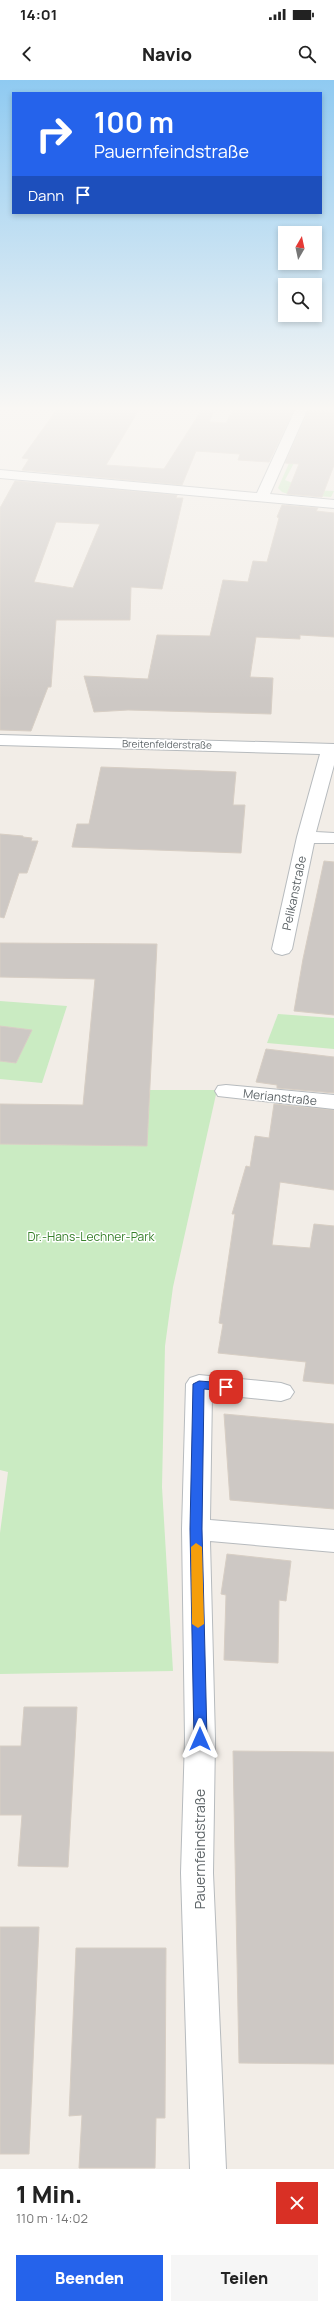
<!DOCTYPE html>
<html lang="de">
<meta charset="utf-8">
<style>
body{margin:0;font-family:Manrope,sans-serif;background:#f6f6f6;color:#222;height:100vh;display:flex;flex-direction:column;font-size:15px;white-space:nowrap}
*{box-sizing:border-box;margin:0}
p{font-size:13px;color:#767676}
.icon{flex:none;width:22px;height:22px;fill:none;stroke:currentColor;stroke-width:2;stroke-linecap:round;stroke-linejoin:round}
.map{position:relative;height:2089px;overflow:hidden}
.side{display:flex;flex-direction:column;background:#fff;flex:1}
.side>*{flex:none}
.banner{position:absolute;left:12px;top:12px;width:310px;height:122px;border-radius:0px;box-shadow:0 2px 6px #0003;background:#2563eb;color:#fff;overflow:hidden}
.needle{width:26px;rotate:9deg}
.controls{position:absolute;left:278px;top:146px;display:grid;gap:8px}
.controls a{display:grid;place-items:center;width:44px;height:44px;border-radius:0px;background:#fff;box-shadow:0 2px 6px #0003;font-size:20px}
.pin{position:absolute;display:grid;place-items:center;width:34px;height:34px;color:#fff;margin:-17px;border-radius:8px;box-shadow:0 2px 6px #0006}
.me{position:absolute;width:44px;margin:-22px;rotate:0deg;stroke-linejoin:round;filter:drop-shadow(0 0 3px #0008)}
.turn{display:flex;align-items:center;gap:14px;height:84px;padding:0 16px;font-size:18px}
.turn .icon{width:52px;height:52px;stroke-width:2.5}
.turn b{display:block;font-size:28px;line-height:34px}
.then{display:flex;align-items:center;height:38px;padding:0 16px;background:#0003;gap:8px;font-size:15px}
.round{display:grid;place-items:center;flex:none;width:42px;height:42px;border-radius:0px;background:#f6f6f6}
.head{display:flex;align-items:center;justify-content:space-between;height:68px;padding:0 16px}
h1{font-size:24px;font-weight:800;line-height:30px}
.action{display:flex;gap:8px;margin-top:auto;padding:8px 16px}
.action a{flex:1;height:46px;border-radius:0px;background:#2563eb;color:#fff;font-size:16px;font-weight:800;line-height:46px;text-align:center}
.action a+a{background:#f6f6f6;color:#222}
.status{display:flex;justify-content:space-between;align-items:center;height:28px;padding:0 20px;background:#fff;direction:ltr}
.status svg{height:11px;fill:currentColor}
header{display:flex;justify-content:space-between;align-items:center;height:52px;padding:0 16px;background:#fff;font-size:18px;font-weight:800}
.map>svg:first-child{display:block}
</style>
<div class="status"><b>14:01</b><svg viewBox="0 0 49 12"><path d="M0 12V9h3v3zM5 12V6h3v6zM10 12V3h3v9zM15 12V0h3v12zM26 1h20v11H26zM47 4h2v5h-2z"/></svg></div>
<header><svg class="icon" aria-label="back" viewBox="0 0 24 24"><path d="M15 5l-7 7 7 7"/></svg>Navio<svg class="icon" aria-label="search" viewBox="0 0 24 24"><circle cx="10" cy="10" r="6"/><path d="M15 15l6 6"/></svg></header>
<div class="map">
<svg width="334" height="2089" viewBox="0 0 334 2089">
<rect width="100%" height="100%" fill="#f2ede7"/>
<g fill="#caebc2">
<polygon points="303,352 294,383 285,400 310,410 334,411 331,417 288,414 282,412 278,408"/>
<polygon points="0,921 67,926 42,1003 0,999 0,981 16,983 32,950 0,946"/>
<polygon points="278,934 334,938 334,969 267,963"/>
<polygon points="150,1010 217,1010 173,1207 165,1266 162,1407 173,1591 0,1594 0,1453 8,1392 0,1390 0,1064 147,1066"/>
</g>
<g fill="#cdc8c4" stroke="#d7cec4" fill-rule="evenodd">
<polygon points="58,328 140,328 106,385 164,389 203,328 213,333 209,342 226,343 234,328 294,330 269,382 238,380 240,374 196,371 182,405 22,390 29,379 22,378"/>
<polygon points="308,331 334,332 334,385 322,417 287,414 299,384 285,383"/>
<path d="M15,401l162,14 -1,3h7l-21,91 -31,-2 -1,33h-74l-5,67h-3l-17,44 -31,-1v-222zM56,442l44,2 -27,64 -39,-6z"/>
<polygon points="282,425 318,428 316,431 334,433 334,557 300,555 300,559 256,557 250,597 273,598 271,634 128,630 94,632 84,596 148,599 157,555 210,556 223,500 248,502 253,481 267,482 279,438 277,437"/>
<polygon points="101,687 236,692 233,725 245,725 241,773 72,767 77,744 89,744"/>
<polygon points="0,754 23,756 23,757 32,758 31,761 38,761 27,793 19,793 4,838 0,837"/>
<polygon points="324,781 334,782 334,935 294,931 303,879"/>
<polygon points="0,863 157,864 147,1066 0,1064 0,1024 83,1025 95,899 0,897"/>
<polygon points="0,946 32,950 16,983 0,981"/>
<polygon points="266,969 334,977 334,1013 277,1008 277,1005 256,1002"/>
<polygon points="274,1024 334,1030 334,1110 280,1102 272,1165 310,1168 314,1144 334,1146 334,1304 303,1301 306,1282 218,1273 223,1244 219,1243 235,1134 232,1134 246,1086 250,1087 255,1056 269,1058"/>
<polygon points="224,1334 334,1344 334,1429 230,1420"/>
<polygon points="227,1474 291,1481 286,1521 279,1520 278,1583 224,1580 226,1515 221,1514"/>
<polygon points="24,1627 77,1627 68,1787 18,1786 22,1735 0,1735 0,1666 21,1666"/>
<polygon points="233,1671 334,1672 334,1984 239,1983"/>
<polygon points="0,1847 39,1847 29,2074 0,2074"/>
<polygon points="76,1868 166,1868 165,2038 156,2038 155,2088 79,2088 82,2035 69,2036"/>
</g>
<g fill="none" stroke-linecap="round" stroke-linejoin="round">
<g stroke="#b7bbbe" stroke-width="2">
<g id="street">
<polygon points="296,328 308,328 270,414 334,420 334,428 0,398 0,390 257,413"/>
<polygon points="0,655 334,664 334,685 316,752 334,753 334,763 314,763 292,869 289,873 282,875 275,873 272,869 297,757 320,674 0,665"/>
<polygon points="226,1005 334,1015 334,1029 218,1016 215,1011 218,1006"/>
<polygon points="199,1295 281,1303 290,1306 294,1312 290,1318 281,1321 212,1314 210,1440 334,1450 334,1472 210,1461 215,1659 213,1793 226,2089 190,2089 181,1793 185,1659 182,1449 186,1304 190,1298"/>
</g>
</g>
<use href="#street" fill="#fff" fill-rule="evenodd"/>
</g>
<linearGradient id="sky" x2="0" y2="1"><stop stop-color="#8fcaf1"/><stop offset="0.53" stop-color="#f9f7f4"/><stop offset="1" stop-color="#f9f7f4" stop-opacity="0"/></linearGradient>
<rect width="334" height="620" fill="url(#sky)"/>
<polygon fill="#2563eb" stroke="#184099" points="199,1301 226,1303 232,1307 226,1311 204,1309 202,1449 207,1659 205,1662 196,1662 194,1659 190,1449 193,1304"/>
<polygon fill="#f59e0b" points="196,1463 202,1467 204,1544 198,1548 192,1544 191,1467"/>
<g text-anchor="middle" dominant-baseline="central" stroke-width="3" stroke-linejoin="round" paint-order="stroke">
<g font-size="10" fill="#5e6568" stroke="#fff">
<text transform="translate(167 664) rotate(1)">Breitenfelderstraße</text>
</g>
<g font-size="12" fill="#5e6568" stroke="#fff">
<text transform="translate(294 813) rotate(-78)">Pelikanstraße</text>
<text transform="translate(280 1017) rotate(6)">Merianstraße</text>
</g>
<g font-size="12" fill="#38812c" stroke="#fff">
<text x="91" y="1156">Dr.-Hans-Lechner-Park</text>
</g>
<g font-size="14" fill="#5e6568" stroke="#fff">
<text transform="translate(199 1769) rotate(-90)">Pauernfeindstraße</text>
</g>
</g>
</svg>
<div class="controls">
<a><svg class="needle" viewBox="-14 -14 28 28"><path d="M0-13l5 13h-10z" fill="#e53935"/><path d="M0 13l5-13h-10z" fill="#767676"/></svg></a>
<a><svg class="icon" aria-label="search" viewBox="0 0 24 24"><circle cx="10" cy="10" r="6"/><path d="M15 15l6 6"/></svg></a>
</div>
<div class="pin" style="left:226px;top:1307px;background:#d93025"><svg class="icon" aria-label="arrive" viewBox="0 0 24 24"><path d="M6 21V4h12l-3 4 3 4H6"/></svg></div>
<svg class="me" style="left:200px;top:1659px" viewBox="-20 -20 40 40"><path d="M0-17L14 15 0 8-14 15z" fill="#2563eb" stroke="#fff" stroke-width="4"/></svg>
<div class="banner">
<div class="turn"><svg class="icon" aria-label="right" viewBox="0 0 24 24"><path d="M7 20v-9h11M14 6l5 5-5 5"/></svg><div><b>100 m</b>Pauernfeindstraße</div></div>
<div class="then">Dann<svg class="icon" aria-label="arrive" viewBox="0 0 24 24"><path d="M6 21V4h12l-3 4 3 4H6"/></svg></div>
</div>
</div>
<section class="side">
<div class="head"><div><h1>1 Min.</h1><p>110 m · 14:02</p></div><a class="round" style="background:#d93025;color:#fff"><svg class="icon" aria-label="close" viewBox="0 0 24 24"><path d="M6 6l12 12M18 6L6 18"/></svg></a></div>
<div class="action"><a>Beenden</a><a>Teilen</a></div>
</section>
